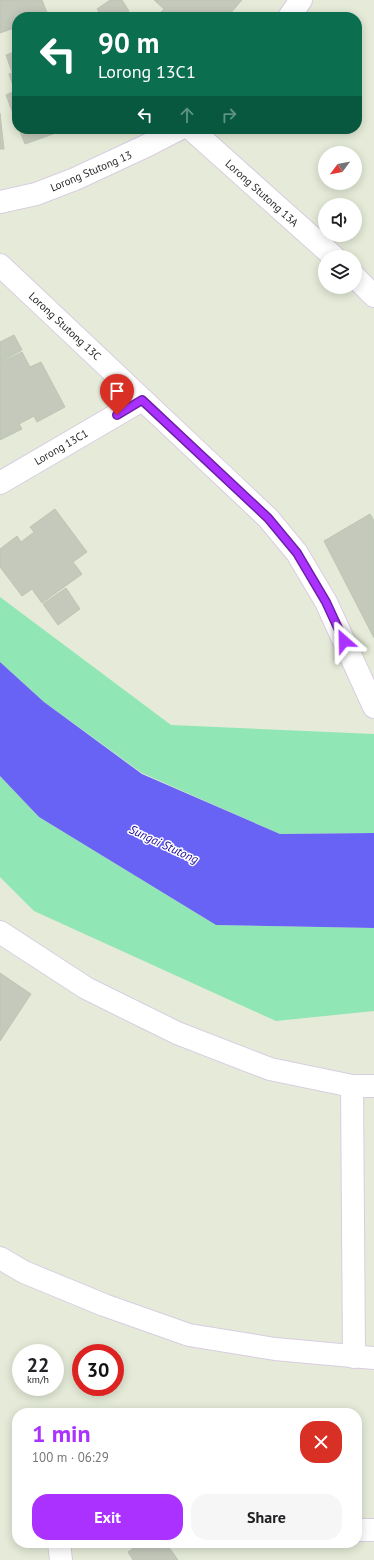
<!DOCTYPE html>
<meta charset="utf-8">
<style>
body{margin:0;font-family:"PT Sans",sans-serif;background:#f6f6f6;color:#202124;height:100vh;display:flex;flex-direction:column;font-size:15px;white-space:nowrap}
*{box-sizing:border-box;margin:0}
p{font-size:13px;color:#757577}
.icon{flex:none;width:22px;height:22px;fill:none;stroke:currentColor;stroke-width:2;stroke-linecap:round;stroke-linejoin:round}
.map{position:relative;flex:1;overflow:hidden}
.details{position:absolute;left:12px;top:1408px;width:350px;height:140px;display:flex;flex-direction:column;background:#fff;border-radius:16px;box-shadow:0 2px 10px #0003}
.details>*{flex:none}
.hud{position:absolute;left:12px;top:12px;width:350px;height:122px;border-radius:16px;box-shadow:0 2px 10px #0003;background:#0b6e4f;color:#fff;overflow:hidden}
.needle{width:26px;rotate:238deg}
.controls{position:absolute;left:318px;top:146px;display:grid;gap:8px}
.controls a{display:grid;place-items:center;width:44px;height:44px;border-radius:50%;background:#fff;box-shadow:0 2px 10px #0003;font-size:20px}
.speed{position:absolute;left:12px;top:1344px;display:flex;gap:8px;font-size:20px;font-weight:700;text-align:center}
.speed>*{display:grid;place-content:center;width:52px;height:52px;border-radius:50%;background:#fff;box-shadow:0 2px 10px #0003;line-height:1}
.speed small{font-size:10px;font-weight:400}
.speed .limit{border:6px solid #d22;background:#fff;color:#111}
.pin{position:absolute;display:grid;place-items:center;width:34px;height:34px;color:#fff;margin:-41px -17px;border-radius:50% 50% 50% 0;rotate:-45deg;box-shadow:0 0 4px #0007}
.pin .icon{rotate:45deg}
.me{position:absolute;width:44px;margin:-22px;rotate:335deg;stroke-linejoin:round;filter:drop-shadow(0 0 3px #0008)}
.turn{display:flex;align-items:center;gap:14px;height:84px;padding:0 20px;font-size:18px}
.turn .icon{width:52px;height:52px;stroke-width:2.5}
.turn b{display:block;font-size:28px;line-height:34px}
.lanes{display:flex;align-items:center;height:38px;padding:0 20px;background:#0003;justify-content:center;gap:20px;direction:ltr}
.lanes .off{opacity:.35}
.round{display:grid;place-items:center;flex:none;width:42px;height:42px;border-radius:16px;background:#f6f6f6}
.overview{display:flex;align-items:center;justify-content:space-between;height:68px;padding:0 20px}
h1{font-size:24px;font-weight:700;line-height:30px;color:#aa31ff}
.cta{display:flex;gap:8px;margin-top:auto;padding:8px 20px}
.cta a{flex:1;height:46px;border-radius:16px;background:#aa31ff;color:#fff;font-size:16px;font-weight:700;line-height:46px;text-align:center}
.cta a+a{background:#f6f6f6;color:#202124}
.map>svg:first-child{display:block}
</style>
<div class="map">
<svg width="374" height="1560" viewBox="0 0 374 1560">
<rect width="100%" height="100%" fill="#e5ebd8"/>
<g fill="#90e6b5">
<polygon points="0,597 171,725 374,734 374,833 280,834 142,773 44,702 0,662"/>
<polygon points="0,776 39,817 216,925 374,928 374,1011 276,1021 34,911 0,877"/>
</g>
<polygon fill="#6963f5" points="0,662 44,702 142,774 280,834 374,833 374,928 216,925 39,817 0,776"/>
<g fill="#c4c9bb" stroke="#bec6b2">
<polygon points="0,0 42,0 48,15 43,17 17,17 17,27 0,33"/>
<polygon points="110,0 122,0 129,11 120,17 102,17 97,9"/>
<polygon points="154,0 242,0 229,15 225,11 219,17 160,17 158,15 164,9"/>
<polygon points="17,51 17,70 12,72 6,55"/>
<polygon points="17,71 17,124 6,95 15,91 9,74"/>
<polygon points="0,113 4,149 0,149"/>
<polygon points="19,129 51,129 53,134 25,144"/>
<polygon points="14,335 22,350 0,362 0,342"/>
<polygon points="22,352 30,367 41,362 65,407 37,422 34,416 19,424 22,429 0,440 0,363"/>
<polygon points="55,509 87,552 73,562 82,574 42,603 32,589 22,596 0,567 0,549 17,536 21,542 34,532 30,527"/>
<polygon points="370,514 374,521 374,638 324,541"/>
<polygon points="66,588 80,609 58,625 43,604"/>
<polygon points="0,973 31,994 0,1041"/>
<polygon points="141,1543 166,1543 178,1560 133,1560 128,1552"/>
</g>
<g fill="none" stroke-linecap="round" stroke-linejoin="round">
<g stroke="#d9cde2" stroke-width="24">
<g id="minor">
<polyline points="289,17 301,0"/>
<polyline points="191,129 334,257"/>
<polyline points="0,202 36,194 75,179 148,145 179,129"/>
<polyline points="0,265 268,518 297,553 326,602 374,707"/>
<polyline points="355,277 374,296"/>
<polyline points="0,483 142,400"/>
<polyline points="0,932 86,988 177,1033 270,1069 352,1086 374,1086"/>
<polyline points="352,1086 354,1357"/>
<polyline points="0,1258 24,1272 104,1305 189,1335 275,1349 374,1358"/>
<polyline points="357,1530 374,1530"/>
<polyline points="59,1543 61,1560"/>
</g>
</g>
<use href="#minor" stroke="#fff" stroke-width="22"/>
</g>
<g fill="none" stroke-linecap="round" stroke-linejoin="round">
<g stroke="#6e20a6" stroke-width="10">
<polyline id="route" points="117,415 142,400 268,518 297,553 326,602 344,641"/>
</g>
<use href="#route" stroke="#aa31ff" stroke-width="7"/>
</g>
<g text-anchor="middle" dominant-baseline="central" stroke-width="3" stroke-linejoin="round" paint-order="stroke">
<g font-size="11" fill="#282828" stroke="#fff">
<text transform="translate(91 171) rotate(-23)">Lorong Stutong 13</text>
<text transform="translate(262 193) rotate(42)">Lorong Stutong 13A</text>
<text transform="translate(65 326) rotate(43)">Lorong Stutong 13C</text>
<text transform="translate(61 447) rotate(-30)">Lorong 13C1</text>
</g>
<g font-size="12" font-style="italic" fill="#18069d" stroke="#fff">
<text transform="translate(164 844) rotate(25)">Sungai Stutong</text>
</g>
</g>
</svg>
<div class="controls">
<a><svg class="needle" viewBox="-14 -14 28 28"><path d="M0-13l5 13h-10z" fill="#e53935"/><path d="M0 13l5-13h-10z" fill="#757577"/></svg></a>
<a><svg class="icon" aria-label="sound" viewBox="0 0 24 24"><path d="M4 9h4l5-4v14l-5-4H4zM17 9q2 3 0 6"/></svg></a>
<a><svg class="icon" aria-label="layers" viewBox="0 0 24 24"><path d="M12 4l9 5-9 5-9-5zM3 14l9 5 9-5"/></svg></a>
</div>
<div class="speed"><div>22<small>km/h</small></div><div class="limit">30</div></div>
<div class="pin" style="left:117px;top:415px;background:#d93025"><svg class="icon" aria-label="arrive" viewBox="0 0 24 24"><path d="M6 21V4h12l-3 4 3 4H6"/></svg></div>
<svg class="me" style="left:344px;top:641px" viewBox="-20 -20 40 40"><path d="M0-17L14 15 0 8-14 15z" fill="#aa31ff" stroke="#fff" stroke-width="4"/></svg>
<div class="hud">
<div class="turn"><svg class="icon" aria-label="left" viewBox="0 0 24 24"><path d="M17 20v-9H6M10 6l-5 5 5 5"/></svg><div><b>90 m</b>Lorong 13C1</div></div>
<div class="lanes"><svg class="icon" aria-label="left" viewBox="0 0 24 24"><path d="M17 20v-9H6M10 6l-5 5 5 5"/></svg><svg class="icon off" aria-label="ahead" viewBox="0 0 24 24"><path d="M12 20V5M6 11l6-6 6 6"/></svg><svg class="icon off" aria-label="right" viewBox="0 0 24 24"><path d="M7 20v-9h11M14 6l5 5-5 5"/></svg></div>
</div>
<section class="details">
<div class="overview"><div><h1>1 min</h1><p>100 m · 06:29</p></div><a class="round" style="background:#d93025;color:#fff"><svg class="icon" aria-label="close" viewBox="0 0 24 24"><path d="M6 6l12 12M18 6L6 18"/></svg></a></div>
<div class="cta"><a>Exit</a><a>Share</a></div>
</section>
</div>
